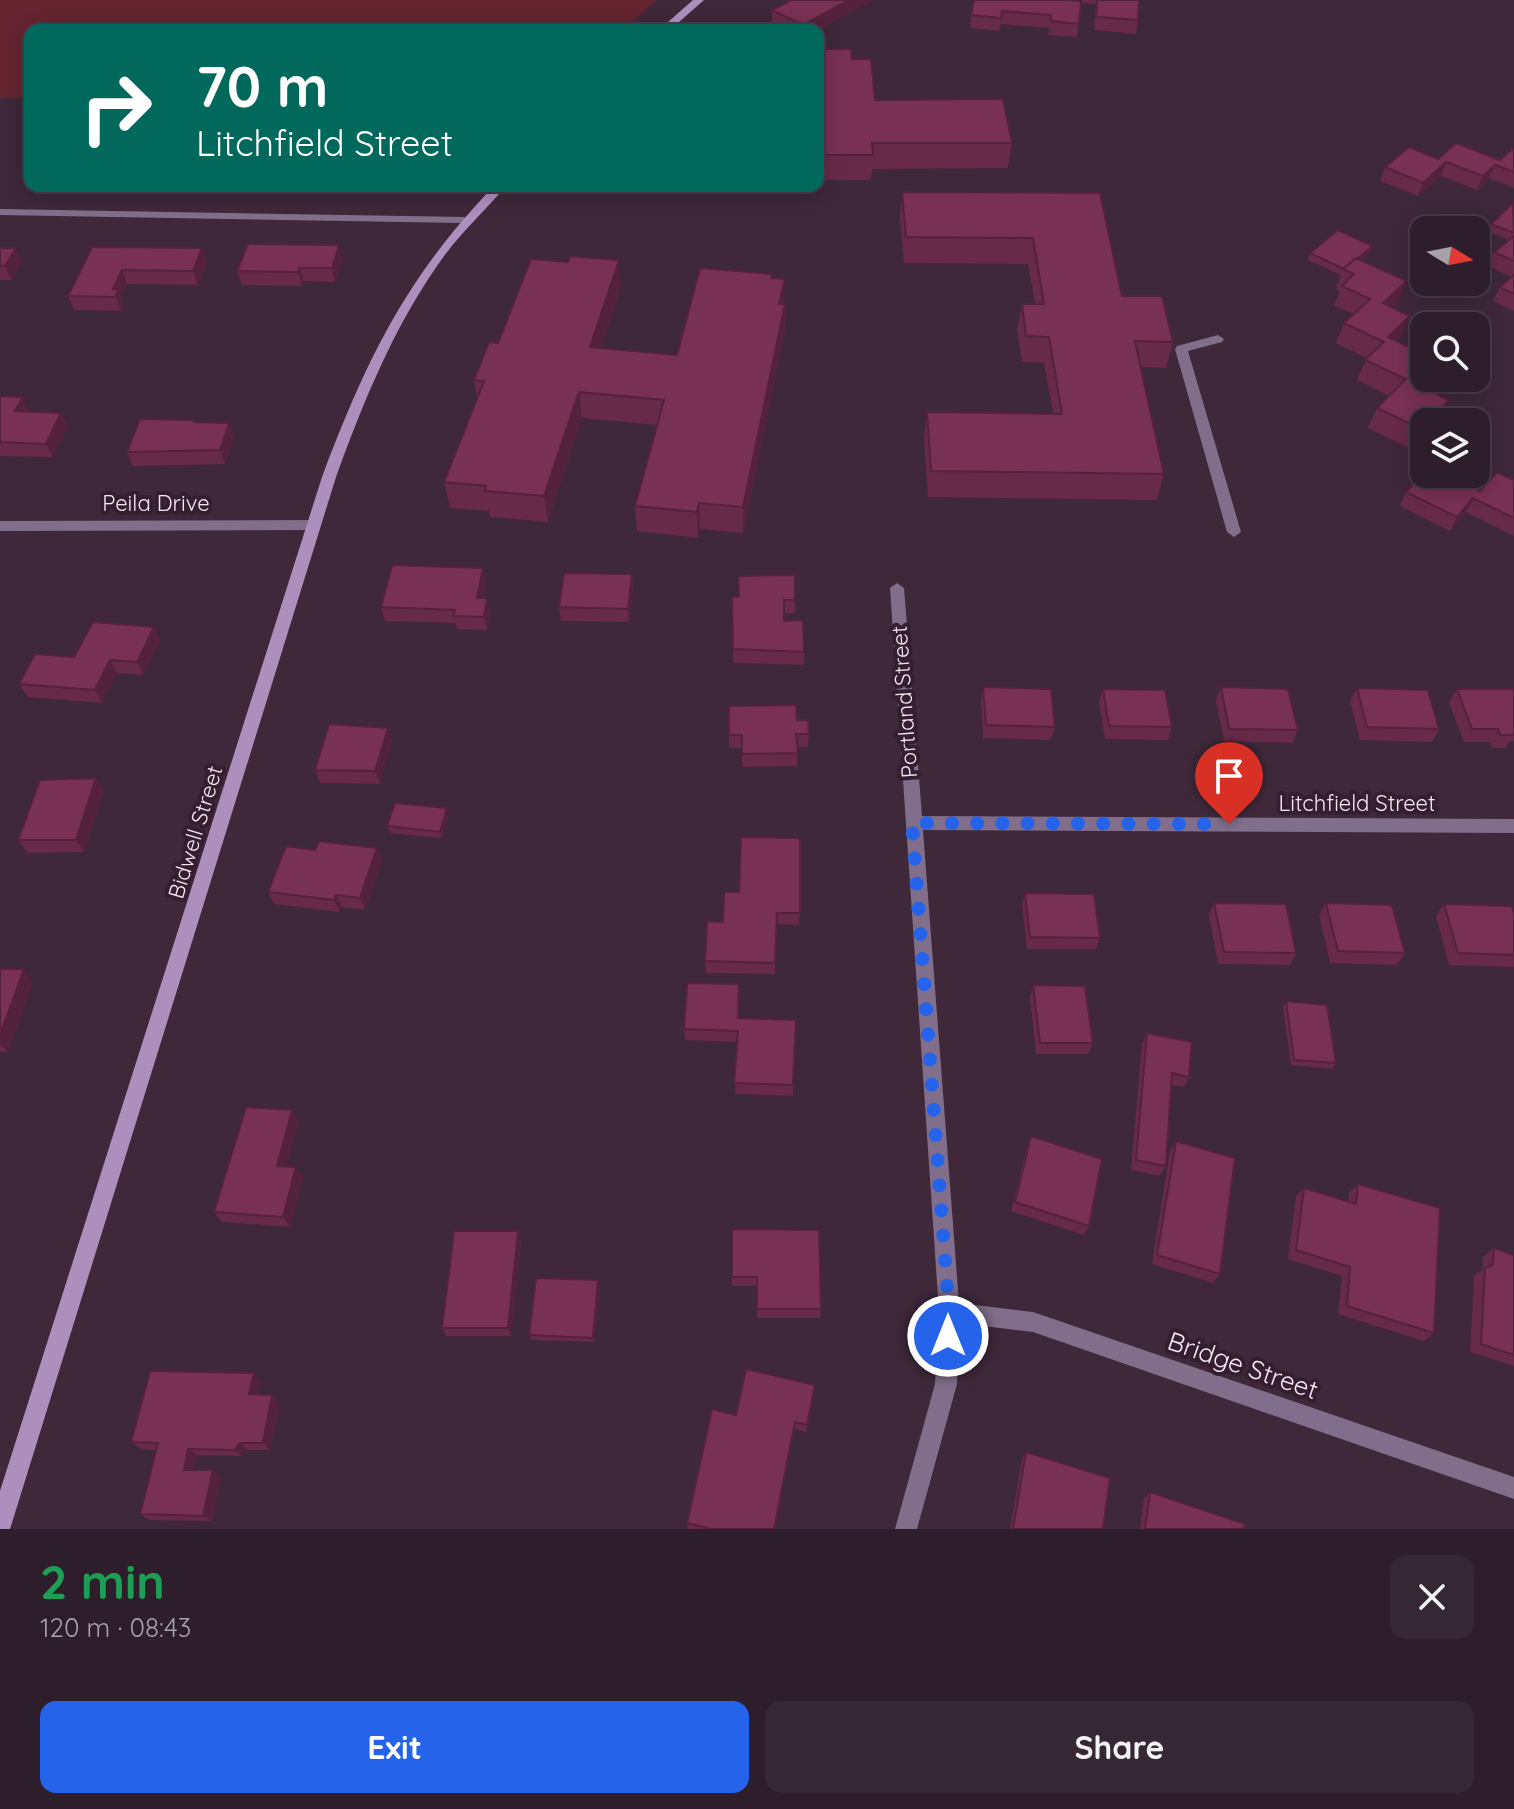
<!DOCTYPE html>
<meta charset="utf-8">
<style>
body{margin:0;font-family:Quicksand,sans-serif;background:#362734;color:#f1f3f6;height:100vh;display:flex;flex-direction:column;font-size:30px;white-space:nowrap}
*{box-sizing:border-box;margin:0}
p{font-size:26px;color:#a7a2a9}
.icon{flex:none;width:44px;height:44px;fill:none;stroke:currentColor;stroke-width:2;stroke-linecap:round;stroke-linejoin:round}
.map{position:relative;height:1529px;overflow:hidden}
.details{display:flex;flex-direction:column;background:#2e1e2c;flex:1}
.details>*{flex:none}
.guide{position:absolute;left:24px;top:24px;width:800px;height:168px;border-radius:16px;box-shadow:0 4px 20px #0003,0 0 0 2px #493c48;background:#00695c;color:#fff;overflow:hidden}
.needle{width:52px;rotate:100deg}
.tools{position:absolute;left:1410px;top:216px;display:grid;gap:16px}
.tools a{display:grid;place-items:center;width:80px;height:80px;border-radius:16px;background:#2e1e2c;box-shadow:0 4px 20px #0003,0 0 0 2px #493c48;font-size:40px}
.pin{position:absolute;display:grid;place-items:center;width:68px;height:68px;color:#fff;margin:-82px -34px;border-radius:50% 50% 50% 0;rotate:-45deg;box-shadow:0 0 8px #0007}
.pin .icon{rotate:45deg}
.me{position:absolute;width:88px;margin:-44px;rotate:0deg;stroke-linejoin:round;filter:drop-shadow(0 0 6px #0008)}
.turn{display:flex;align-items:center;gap:28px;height:168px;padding:0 40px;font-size:36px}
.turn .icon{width:104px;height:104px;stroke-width:2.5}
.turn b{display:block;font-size:56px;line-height:68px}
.round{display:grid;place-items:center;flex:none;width:84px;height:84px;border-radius:16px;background:#362734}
.overview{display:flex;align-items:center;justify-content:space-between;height:136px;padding:0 40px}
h1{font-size:48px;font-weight:800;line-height:60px;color:#1e9e55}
.cta{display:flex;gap:16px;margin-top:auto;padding:16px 40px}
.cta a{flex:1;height:92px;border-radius:16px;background:#2563eb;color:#fff;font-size:32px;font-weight:800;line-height:92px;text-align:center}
.cta a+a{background:#362734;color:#f1f3f6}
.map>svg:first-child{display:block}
</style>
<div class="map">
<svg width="1514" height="1529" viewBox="0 0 1514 1529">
<rect width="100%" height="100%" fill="#3e283a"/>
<polygon fill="#642430" points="0,0 657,0 623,30 30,30 30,98 0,98"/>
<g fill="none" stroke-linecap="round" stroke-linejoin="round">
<polygon fill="#806e8a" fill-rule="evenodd" points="1218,335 1224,339 1222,342 1188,351 1241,532 1234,537 1227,532 1175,349 1177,346"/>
<g fill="#806e8a" fill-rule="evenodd">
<polygon points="0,209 464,217 470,220 464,223 0,215"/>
<polygon points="312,520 319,525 312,530 0,531 0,521"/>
<polygon points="897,583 904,588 922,816 1514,819 1514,833 923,830 959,1303 1033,1312 1514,1477 1514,1499 1033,1332 959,1323 957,1384 917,1529 895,1529 935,1384 939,1312 890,588"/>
</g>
<g fill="#ad8fbd" fill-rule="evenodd">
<polygon points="693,0 704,0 670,30 659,30"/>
<path d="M494,186h12c-23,27 -49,50 -69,80 -45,65 -74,137 -101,211l-325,1049 -1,3h-10v-38l322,-1014c44,-117 84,-200 172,-291z"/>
</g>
</g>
<g fill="#672a47">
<polygon points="873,0 818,30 786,30 772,23 772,10"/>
<polygon points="974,0 1139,0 1138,20 1136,34 1094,30 1096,4 1081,3 1077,37 1048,35 1049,28 1001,24 999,31 970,28"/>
<polygon points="818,49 852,59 875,100 1012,143 1008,168 872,169 871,180 818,180"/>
<polygon points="1514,150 1514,188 1489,178 1477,190 1441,176 1418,196 1380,181 1385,167 1438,159 1500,160"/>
<polygon points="902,192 1100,193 1122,296 1173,342 1166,368 1141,367 1164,474 1157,500 928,497 924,438 927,412 1053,413 1044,363 1022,362 1017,330 1022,304 1035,304 1028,264 904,263 900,217"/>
<polygon points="1514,203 1514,311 1493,301 1500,287 1511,277 1488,266 1494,252 1509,240 1488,231 1491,224"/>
<polygon points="1373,246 1370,253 1362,260 1399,301 1392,307 1402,336 1396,341 1424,378 1432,378 1424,388 1449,400 1437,422 1424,422 1424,436 1411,449 1368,428 1377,408 1389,396 1357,380 1367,358 1336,343 1344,323 1353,314 1334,306 1340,291 1336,289 1341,275 1308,260 1310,253"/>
<polygon points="92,247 202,248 207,262 198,285 127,284 121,298 124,303 121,311 74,310 68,296"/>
<polygon points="0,248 22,262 11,280 0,280"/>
<polygon points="343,259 335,282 304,281 302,286 242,285 237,271"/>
<polygon points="772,274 772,278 785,304 785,330 743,533 700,529 698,538 637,531 635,506 657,425 582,418 548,522 490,517 489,511 450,508 444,482 477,398 474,380 498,343 621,286 601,348 677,355"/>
<polygon points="0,396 29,412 61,413 68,427 53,457 0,456"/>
<polygon points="195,422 229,423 234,436 225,464 133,466 127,452"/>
<polygon points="1514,480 1514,536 1466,512 1450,531 1400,506 1406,492 1480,491"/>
<polygon points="632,574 633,588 629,622 561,621 559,607"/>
<polygon points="486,581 483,598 487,598 490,612 487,630 457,629 455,623 385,621 381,607"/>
<polygon points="732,597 795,600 795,613 784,613 784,621 804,652 804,665 733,663"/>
<polygon points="154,627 160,640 144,675 117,673 102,703 28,697 19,684 74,657"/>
<polygon points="983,687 1055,727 1051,740 983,738 981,700"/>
<polygon points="1221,687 1298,730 1292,743 1224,741 1216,700"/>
<polygon points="1357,688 1439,729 1432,742 1360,740 1350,701"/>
<polygon points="1103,689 1172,727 1168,740 1105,739 1099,702"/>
<polygon points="1457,689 1514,689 1514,741 1510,741 1506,748 1492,748 1490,742 1464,742 1449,702"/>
<polygon points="729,706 797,720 809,734 808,747 797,747 797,766 742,767 742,748 729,748"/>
<polygon points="388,728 392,741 380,784 320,783 315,770"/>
<polygon points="96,778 104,791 84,852 27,853 18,840"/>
<polygon points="447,808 449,814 442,838 390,833 387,826"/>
<polygon points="377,848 382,860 365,910 342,907 340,912 274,904 268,892 315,850"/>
<polygon points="739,892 800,913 799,925 776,924 775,974 706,973 705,961 723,922"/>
<polygon points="1025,893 1100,938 1096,949 1027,949 1022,905"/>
<polygon points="1214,903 1296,953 1290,965 1218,964 1209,915"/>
<polygon points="1326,903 1405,953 1397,965 1330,963 1319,915"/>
<polygon points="1444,904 1514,914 1514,967 1449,965 1436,916"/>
<polygon points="0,969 33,981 8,1052 0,1052"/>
<polygon points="739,984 738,1018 796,1020 793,1096 735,1094 737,1042 685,1040 684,1029"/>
<polygon points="1033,985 1093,1043 1088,1054 1036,1054 1030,997"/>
<polygon points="1286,1001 1336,1063 1332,1069 1291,1065 1283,1007"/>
<polygon points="1147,1033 1189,1077 1184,1087 1172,1085 1166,1166 1160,1176 1131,1170 1142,1044"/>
<polygon points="299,1120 286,1166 303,1177 290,1227 222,1222 214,1212"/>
<polygon points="1031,1136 1089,1226 1084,1235 1011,1211 1027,1147"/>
<polygon points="1176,1141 1220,1274 1213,1283 1152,1264 1170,1151"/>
<polygon points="1358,1184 1434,1333 1424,1341 1338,1314 1342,1276 1288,1259 1296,1197 1304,1188 1349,1202 1349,1193"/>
<polygon points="732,1229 821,1309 820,1318 757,1318 757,1286 732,1286"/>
<polygon points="521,1240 511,1336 446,1336 442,1328"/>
<polygon points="1494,1248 1514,1255 1514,1366 1470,1352 1474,1276 1483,1269 1483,1257"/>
<polygon points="600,1284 595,1342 531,1340 529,1335"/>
<polygon points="261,1381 258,1395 280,1403 270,1450 248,1450 242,1456 197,1455 194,1470 213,1470 221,1477 212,1521 150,1520 140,1514 156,1450 141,1449 131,1442"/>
<polygon points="814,1392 806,1432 794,1429 775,1529 688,1529 687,1523 736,1415"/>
<polygon points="1026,1452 1103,1529 1010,1529 1022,1458"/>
<polygon points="1150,1492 1244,1529 1140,1529 1144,1498"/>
</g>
<g fill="#54223a">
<polygon points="849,0 873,0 818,30 803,30 803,25"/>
<polygon points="1446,162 1441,176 1418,196 1423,183"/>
<polygon points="1495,165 1489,178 1477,190 1483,176"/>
<polygon points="339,245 343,259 335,282 332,268"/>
<polygon points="1373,246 1370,253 1348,271 1345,269"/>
<polygon points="16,248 22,262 11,280 5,266"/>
<polygon points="202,248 207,262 198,285 193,271"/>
<polygon points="619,260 621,286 593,373 590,347"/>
<polygon points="300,268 304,281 302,286 298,272"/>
<polygon points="122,270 127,284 121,298 124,303 121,311 113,289"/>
<polygon points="785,279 784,305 779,304"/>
<polygon points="1407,281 1399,301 1375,323 1383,303"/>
<polygon points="785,304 785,330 743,533 743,507"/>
<polygon points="1410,316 1402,336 1380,357 1388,337"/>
<polygon points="1424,376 1424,378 1432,378 1430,381 1407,404 1416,384"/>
<polygon points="579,392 582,418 548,522 544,496"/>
<polygon points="23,397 30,411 22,425 15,411"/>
<polygon points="1449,400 1437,422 1427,422"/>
<polygon points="61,413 68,427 53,457 46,444"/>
<polygon points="229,423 234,436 225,464 220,450"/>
<polygon points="1424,425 1424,436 1411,449 1421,429"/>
<polygon points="1473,498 1466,512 1450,531 1457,517"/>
<polygon points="699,503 700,529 698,538 697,512"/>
<polygon points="483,568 486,581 480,612 477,598"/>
<polygon points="632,574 633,588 629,622 628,609"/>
<polygon points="487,598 490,612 487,630 484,617"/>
<polygon points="154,627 160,640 144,675 137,662"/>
<polygon points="110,660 117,673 102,703 95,690"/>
<polygon points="388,728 392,741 380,784 375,771"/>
<polygon points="96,778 104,791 84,852 76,840"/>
<polygon points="447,808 449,814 442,838 440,832"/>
<polygon points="377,848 382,860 365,910 360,898"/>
<polygon points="336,895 342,907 340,912 334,900"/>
<polygon points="24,969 33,981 8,1052 0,1044 0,1035"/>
<polygon points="292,1110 299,1120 284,1176 277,1166"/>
<polygon points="296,1167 303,1177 290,1227 283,1217"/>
<polygon points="518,1231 521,1240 511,1336 508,1328"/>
<polygon points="598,1280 600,1284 595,1342 593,1338"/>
<polygon points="254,1373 261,1381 257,1401 249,1394"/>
<polygon points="272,1395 280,1403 270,1450 263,1443"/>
<polygon points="240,1443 248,1450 242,1456 234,1450"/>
<polygon points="188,1449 197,1455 193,1476 184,1470"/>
<polygon points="213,1470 221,1477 212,1521 203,1516"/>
</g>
<g fill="#783153" stroke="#54223a" stroke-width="2">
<polygon points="791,0 849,0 803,25 772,10"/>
<polygon points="974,0 1070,0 1081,1 1079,24 1051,21 1051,15 1002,11 1001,18 971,15"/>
<polygon points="1097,0 1139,0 1138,20 1096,17"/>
<polygon points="818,49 851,49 852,59 871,59 875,100 1003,99 1012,143 872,143 873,155 818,155"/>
<polygon points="1456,143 1500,160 1512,149 1514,150 1514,172 1495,165 1483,176 1446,162 1423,183 1385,167 1409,147 1438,159"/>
<polygon points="902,192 1100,193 1122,296 1162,296 1173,342 1135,341 1164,474 931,471 927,412 1062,414 1049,337 1026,336 1022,304 1044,304 1033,238 906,237"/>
<polygon points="1513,203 1514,233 1491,224"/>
<polygon points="1338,230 1373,246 1358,258 1356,258 1344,269 1310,253"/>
<polygon points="1514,236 1514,261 1494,252"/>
<polygon points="248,244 339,245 332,268 300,268 298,272 237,271"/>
<polygon points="92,247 202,248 193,271 122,270 113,289 118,289 115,297 68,296"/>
<polygon points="0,248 16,248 5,266 0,266"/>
<polygon points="570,256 619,260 590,347 677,355 700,268 772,274 771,278 785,279 779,304 785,304 743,507 699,503 697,512 635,506 664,400 579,392 544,496 485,491 486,486 444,482 484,381 474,380 489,342 498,343 531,259 568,262"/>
<polygon points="1356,258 1407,281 1383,303 1410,316 1388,337 1424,354 1424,376 1416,384 1449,400 1427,422 1424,422 1424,425 1421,429 1377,408 1406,379 1365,360 1384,342 1344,323 1370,299 1342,286 1354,274 1343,269"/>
<polygon points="1514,275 1514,294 1500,287"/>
<polygon points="0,396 23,397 15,411 61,413 46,444 0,442"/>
<polygon points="140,419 193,420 195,422 229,423 220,450 127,452"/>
<polygon points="1497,472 1514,480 1514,518 1473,498 1457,517 1406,492 1424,473 1424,474 1446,474 1480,491"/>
<polygon points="392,565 483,568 477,598 487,598 484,617 453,616 455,610 381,607"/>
<polygon points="564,573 632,574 628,609 559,607"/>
<polygon points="795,575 795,600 784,600 784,621 803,620 804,652 733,649 732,597 739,597 738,576"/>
<polygon points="93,622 154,627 137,662 110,660 95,690 19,684 35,654 74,657"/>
<polygon points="983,687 1051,689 1055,727 986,725"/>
<polygon points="1221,687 1288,689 1298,730 1229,729"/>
<polygon points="1357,688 1428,690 1439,729 1367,727"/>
<polygon points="1103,689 1165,690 1172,727 1109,726"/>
<polygon points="1457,689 1514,689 1514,735 1500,735 1498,729 1472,729"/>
<polygon points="796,705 797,720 808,720 809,734 796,734 798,753 742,754 742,735 729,735 729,706"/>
<polygon points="329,724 388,728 375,771 315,770"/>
<polygon points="96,778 76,840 18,840 40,780"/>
<polygon points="395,803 447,808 440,832 387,826"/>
<polygon points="741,837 800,838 800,913 777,913 775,963 705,961 707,921 723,922 724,892 739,892"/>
<polygon points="319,841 377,848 360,898 336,895 334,900 268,892 286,846 315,850"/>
<polygon points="1025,893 1094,894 1100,938 1030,937"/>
<polygon points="1214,903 1286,904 1296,953 1224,952"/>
<polygon points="1326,903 1392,905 1405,953 1338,951"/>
<polygon points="1444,904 1512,906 1514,914 1514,955 1458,953"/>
<polygon points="0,969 24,969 0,1035"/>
<polygon points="687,983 739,984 738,1018 796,1020 793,1085 734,1083 738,1031 684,1029"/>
<polygon points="1033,985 1085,986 1093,1043 1040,1043"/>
<polygon points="1286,1001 1327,1005 1336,1063 1294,1060"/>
<polygon points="1147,1033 1192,1042 1189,1077 1172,1073 1166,1166 1136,1160"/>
<polygon points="246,1107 292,1110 277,1166 296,1167 283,1217 214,1212"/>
<polygon points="1031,1136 1102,1159 1089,1226 1015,1202"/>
<polygon points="1176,1141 1235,1158 1220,1274 1157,1255"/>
<polygon points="1358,1184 1440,1208 1434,1333 1347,1306 1350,1267 1296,1250 1304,1188 1356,1204"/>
<polygon points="732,1229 819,1230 821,1309 757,1309 757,1277 732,1277"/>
<polygon points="454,1231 518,1231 508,1328 442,1328"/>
<polygon points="1494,1248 1514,1255 1514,1355 1481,1344 1485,1268 1493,1265"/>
<polygon points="536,1278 598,1280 593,1338 529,1335"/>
<polygon points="746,1369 815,1385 807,1425 795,1422 774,1529 711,1529 687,1523 712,1409 736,1415"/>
<polygon points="150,1371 254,1373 249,1394 272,1395 263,1443 240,1443 234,1450 188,1449 184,1470 213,1470 203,1516 140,1514 158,1443 131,1442"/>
<polygon points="1026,1452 1110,1478 1103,1529 1013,1529"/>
<polygon points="1150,1492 1245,1524 1244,1529 1145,1529"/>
</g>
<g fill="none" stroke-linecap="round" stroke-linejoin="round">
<polyline stroke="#2563eb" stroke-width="14" stroke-dasharray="0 25.2" points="948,1336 949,1312 912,823 1229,824"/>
</g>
<g text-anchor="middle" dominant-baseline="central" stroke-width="8" stroke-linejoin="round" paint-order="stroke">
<g font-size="22" fill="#f5e6f2" stroke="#341e30">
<text x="156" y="503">Peila Drive</text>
<text transform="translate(904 702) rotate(-94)">Portland Street</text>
<text x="1357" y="803">Litchfield Street</text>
<text transform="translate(195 832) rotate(-73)">Bidwell Street</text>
</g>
<g font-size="26" fill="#f5e6f2" stroke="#341e30">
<text transform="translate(1243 1365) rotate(19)">Bridge Street</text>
</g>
</g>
</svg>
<div class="tools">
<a><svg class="needle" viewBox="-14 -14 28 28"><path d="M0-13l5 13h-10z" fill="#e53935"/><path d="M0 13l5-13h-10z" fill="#a7a2a9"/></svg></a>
<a><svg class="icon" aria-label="search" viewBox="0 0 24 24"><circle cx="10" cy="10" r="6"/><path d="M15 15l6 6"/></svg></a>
<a><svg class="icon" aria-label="layers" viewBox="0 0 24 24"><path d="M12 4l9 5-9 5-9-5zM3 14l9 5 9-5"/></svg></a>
</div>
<div class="pin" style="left:1229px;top:824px;background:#d93025"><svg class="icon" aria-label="arrive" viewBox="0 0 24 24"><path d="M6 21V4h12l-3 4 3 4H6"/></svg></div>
<svg class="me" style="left:948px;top:1336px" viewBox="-20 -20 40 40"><circle r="17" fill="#2563eb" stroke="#fff" stroke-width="3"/><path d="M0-11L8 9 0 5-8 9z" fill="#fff"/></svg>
<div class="guide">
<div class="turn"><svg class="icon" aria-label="right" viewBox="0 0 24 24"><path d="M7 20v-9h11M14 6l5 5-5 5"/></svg><div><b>70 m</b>Litchfield Street</div></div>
</div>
</div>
<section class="details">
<div class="overview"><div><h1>2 min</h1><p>120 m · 08:43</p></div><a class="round"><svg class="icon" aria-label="close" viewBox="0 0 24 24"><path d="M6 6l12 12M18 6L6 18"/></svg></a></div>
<div class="cta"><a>Exit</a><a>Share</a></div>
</section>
